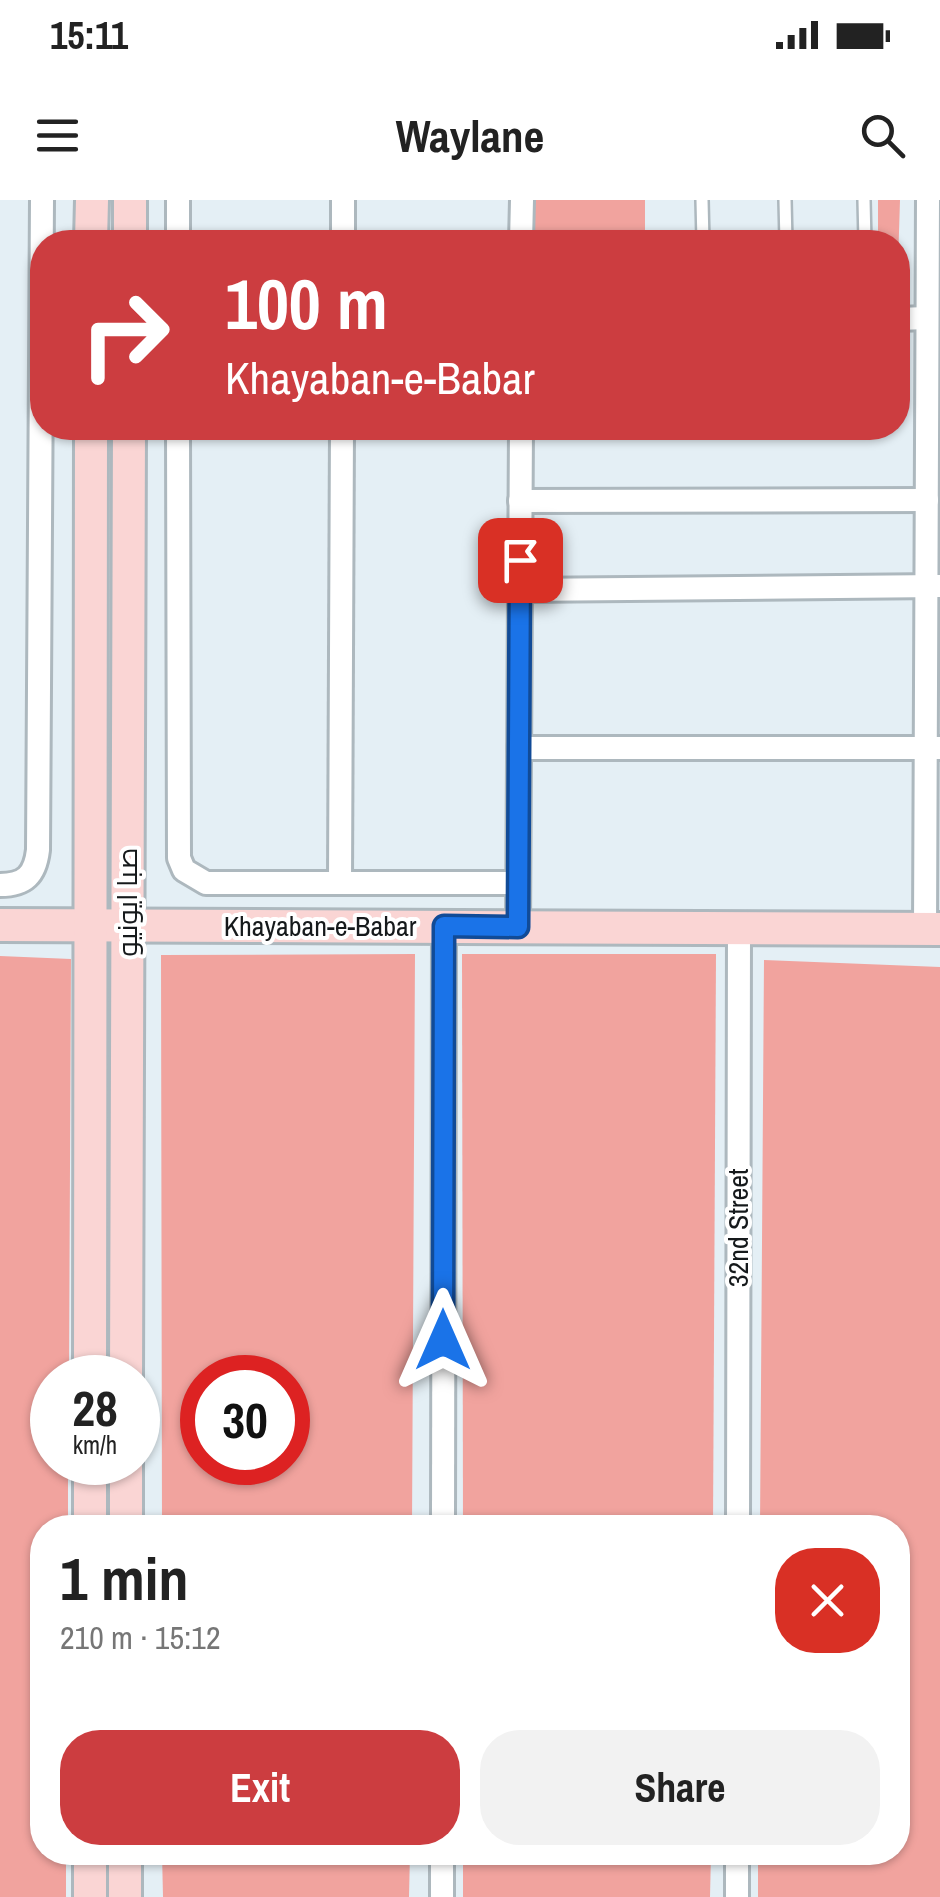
<!DOCTYPE html>
<meta charset="utf-8">
<style>
body{margin:0;font-family:"Archivo Narrow",Cairo,sans-serif;background:#f2f2f2;color:#222;height:100vh;display:flex;flex-direction:column;font-size:38px;white-space:nowrap}
*{box-sizing:border-box;margin:0}
p{font-size:32px;color:#767676}
.icon{flex:none;width:55px;height:55px;fill:none;stroke:currentColor;stroke-width:2;stroke-linecap:round;stroke-linejoin:round}
.map{position:relative;flex:1;overflow:hidden}
.details{position:absolute;left:30px;top:1315px;width:880px;height:350px;display:flex;flex-direction:column;background:#fff;border-radius:40px;box-shadow:0 2px 8px #0004}
.details>*{flex:none}
.guide{position:absolute;left:30px;top:30px;width:880px;height:210px;border-radius:40px;box-shadow:0 2px 8px #0004;background:#cc3d40;color:#fff;overflow:hidden}
.speed{position:absolute;left:30px;top:1155px;display:flex;gap:20px;font-size:50px;font-weight:700;text-align:center}
.speed>*{display:grid;place-content:center;width:130px;height:130px;border-radius:50%;background:#fff;box-shadow:0 2px 8px #0004;line-height:1}
.speed small{font-size:25px;font-weight:400}
.speed .limit{border:15px solid #d22;background:#fff;color:#111}
.pin{position:absolute;display:grid;place-items:center;width:85px;height:85px;color:#fff;margin:-42px;border-radius:20px;box-shadow:0 5px 15px #0006}
.me{position:absolute;width:110px;margin:-55px;rotate:0deg;stroke-linejoin:round;filter:drop-shadow(0 0 8px #0008)}
.turn{display:flex;align-items:center;gap:35px;height:210px;padding:0 30px;font-size:45px}
.turn .icon{width:130px;height:130px;stroke-width:2.5}
.turn b{display:block;font-size:70px;line-height:85px}
.round{display:grid;place-items:center;flex:none;width:105px;height:105px;border-radius:40px;background:#f2f2f2}
.headline{display:flex;align-items:center;justify-content:space-between;height:170px;padding:0 30px}
h1{font-size:60px;font-weight:700;line-height:75px}
.action{display:flex;gap:20px;margin-top:auto;padding:20px 30px}
.action a{flex:1;height:115px;border-radius:40px;background:#cc3d40;color:#fff;font-size:40px;font-weight:700;line-height:115px;text-align:center}
.action a+a{background:#f2f2f2;color:#222}
.status{display:flex;justify-content:space-between;align-items:center;height:70px;padding:0 50px;background:#fff;direction:ltr}
.status svg{height:28px;fill:currentColor}
header{display:flex;justify-content:space-between;align-items:center;height:130px;padding:0 30px;background:#fff;font-size:45px;font-weight:700}
.map>svg:first-child{display:block}
</style>
<div class="status"><b>15:11</b><svg viewBox="0 0 49 12"><path d="M0 12V9h3v3zM5 12V6h3v6zM10 12V3h3v9zM15 12V0h3v12zM26 1h20v11H26zM47 4h2v5h-2z"/></svg></div>
<header><svg class="icon" aria-label="menu" viewBox="0 0 24 24"><path d="M4 6h16M4 12h16M4 18h16"/></svg>Waylane<svg class="icon" aria-label="search" viewBox="0 0 24 24"><circle cx="10" cy="10" r="6"/><path d="M15 15l6 6"/></svg></header>
<div class="map">
<svg width="940" height="1697" viewBox="0 0 940 1697">
<rect width="100%" height="100%" fill="#e4eff5"/>
<g fill="#f1a39e" fill-rule="evenodd">
<rect x="533" y="0" width="112" height="42"/>
<polygon points="878,0 900,0 898,64 898,42 878,42"/>
<path d="M415,754l-3,573h-250l-1,-572zM202,1178h86v84h-86z"/>
<polygon points="462,754 716,754 713,1327 463,1327"/>
<polygon points="0,756 71,759 69,1177 52,1178 52,1262 68,1263 68,1327 42,1328 42,1652 66,1653 66,1697 0,1697"/>
<polygon points="764,760 940,767 940,1697 758,1697 758,1653 898,1652 898,1328 760,1327"/>
<polygon points="162,1653 410,1653 409,1697 163,1697"/>
<polygon points="463,1653 711,1653 710,1697 463,1697"/>
</g>
<polygon fill="#c4ced5" points="288,1320 396,1321 396,1328 288,1328"/>
<g fill="none" stroke-linecap="round" stroke-linejoin="round">
<g stroke="#adb8be" stroke-width="16">
<g id="lane">
<polyline points="702,0 703,42"/>
<polyline points="785,0 786,42"/>
<polyline points="864,0 865,42"/>
</g>
</g>
<g stroke="#adb8be" stroke-width="28">
<g id="street">
<polyline points="178,0 178,42"/>
<polyline points="343,42 343,0"/>
<polyline points="521,42 522,0"/>
<polyline points="898,119 927,118"/>
<polyline points="178,228 179,658 184,670 206,683 518,683"/>
<polyline points="520,301 927,300"/>
<polyline points="520,390 940,386"/>
<polyline points="519,548 940,548"/>
<polyline points="340,681 342,228"/>
<path d="M0,685c25,0 35,-10 38,-35l4,-650"/>
<polyline points="518,727 521,228"/>
<polyline points="925,729 928,0"/>
<polyline points="443,1328 444,726"/>
<polyline points="738,1328 739,729"/>
<polyline points="442,1697 442,1652"/>
<polyline points="737,1697 737,1652"/>
</g>
</g>
<g stroke="#adb8be" stroke-width="38">
<g id="secondary">
<polyline points="91,42 92,0"/>
<polyline points="130,42 130,0"/>
<polyline points="0,725 940,729"/>
<polyline points="90,1178 91,228"/>
<polyline points="126,1178 129,228"/>
<polyline points="90,1328 90,1262"/>
<polyline points="126,1328 126,1262"/>
<polyline points="90,1697 90,1652"/>
<polyline points="125,1697 125,1652"/>
</g>
</g>
<use href="#lane" stroke="#fff" stroke-width="11"/>
<use href="#street" stroke="#fff" stroke-width="22"/>
<use href="#secondary" stroke="#fad5d4" stroke-width="32"/>
</g>
<g fill="none" stroke-linecap="round" stroke-linejoin="round">
<g stroke="#114b97" stroke-width="25">
<polyline id="route" points="443,1140 444,726 518,727 520,360"/>
</g>
<use href="#route" stroke="#1a73e8" stroke-width="18"/>
</g>
<g text-anchor="middle" dominant-baseline="central" stroke-width="8" stroke-linejoin="round" paint-order="stroke">
<g font-size="28" fill="#15191b" stroke="#fff">
<text transform="translate(127 702) rotate(-90)">صبا ایونیو</text>
<text x="320" y="726">Khayaban-e-Babar</text>
<text transform="translate(738 1028) rotate(-90)">32nd Street</text>
</g>
</g>
</svg>
<div class="speed"><div>28<small>km/h</small></div><div class="limit">30</div></div>
<div class="pin" style="left:520px;top:360px;background:#d93025"><svg class="icon" aria-label="arrive" viewBox="0 0 24 24"><path d="M6 21V4h12l-3 4 3 4H6"/></svg></div>
<svg class="me" style="left:443px;top:1140px" viewBox="-20 -20 40 40"><path d="M0-17L14 15 0 8-14 15z" fill="#1a73e8" stroke="#fff" stroke-width="4"/></svg>
<div class="guide">
<div class="turn"><svg class="icon" aria-label="right" viewBox="0 0 24 24"><path d="M7 20v-9h11M14 6l5 5-5 5"/></svg><div><b>100 m</b>Khayaban-e-Babar</div></div>
</div>
<section class="details">
<div class="headline"><div><h1>1 min</h1><p>210 m · 15:12</p></div><a class="round" style="background:#d93025;color:#fff"><svg class="icon" aria-label="close" viewBox="0 0 24 24"><path d="M6 6l12 12M18 6L6 18"/></svg></a></div>
<div class="action"><a>Exit</a><a>Share</a></div>
</section>
</div>
